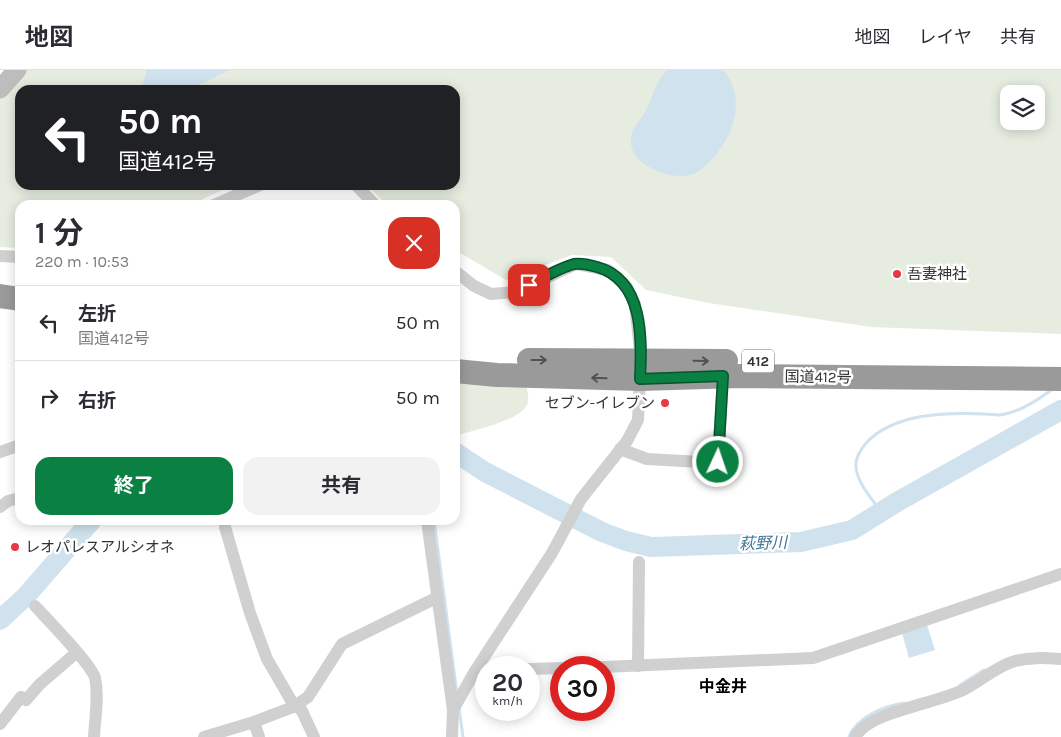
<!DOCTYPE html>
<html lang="ja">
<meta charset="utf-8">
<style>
body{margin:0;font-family:Karla,"Noto Sans JP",sans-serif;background:#f2f2f3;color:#2b2b33;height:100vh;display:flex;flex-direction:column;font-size:19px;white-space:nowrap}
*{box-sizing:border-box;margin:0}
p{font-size:16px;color:#7c7c81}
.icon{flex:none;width:28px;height:28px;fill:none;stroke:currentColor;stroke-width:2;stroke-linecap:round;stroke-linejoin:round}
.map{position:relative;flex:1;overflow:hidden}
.side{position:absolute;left:15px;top:130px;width:445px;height:325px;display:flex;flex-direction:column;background:#fff;border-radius:15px;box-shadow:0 2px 12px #0003}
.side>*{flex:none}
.guide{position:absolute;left:15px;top:15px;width:445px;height:105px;border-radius:15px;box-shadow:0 2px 12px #0003;background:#202124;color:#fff;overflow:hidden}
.tools{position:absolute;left:1000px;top:15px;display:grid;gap:10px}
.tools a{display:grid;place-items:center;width:45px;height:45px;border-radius:10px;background:#fff;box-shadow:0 2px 12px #0003;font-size:25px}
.speed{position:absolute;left:475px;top:586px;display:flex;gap:10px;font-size:25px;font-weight:700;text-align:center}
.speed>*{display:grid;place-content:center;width:65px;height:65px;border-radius:50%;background:#fff;box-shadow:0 2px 12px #0003;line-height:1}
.speed small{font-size:12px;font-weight:400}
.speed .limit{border:8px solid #d22;background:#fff;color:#111}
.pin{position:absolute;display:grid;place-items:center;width:42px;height:42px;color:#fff;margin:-21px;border-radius:10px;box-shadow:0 2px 8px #0006}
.me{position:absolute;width:55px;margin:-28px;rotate:3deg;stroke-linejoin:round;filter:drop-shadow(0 0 4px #0008)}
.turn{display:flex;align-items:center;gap:18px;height:105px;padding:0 20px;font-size:22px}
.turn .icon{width:65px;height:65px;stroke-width:2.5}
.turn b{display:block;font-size:35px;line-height:42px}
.round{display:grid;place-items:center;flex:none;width:52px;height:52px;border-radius:15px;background:#f2f2f3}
.head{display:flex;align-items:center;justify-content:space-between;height:85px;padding:0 20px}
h1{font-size:30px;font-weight:700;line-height:38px}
.cta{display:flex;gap:10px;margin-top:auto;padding:10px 20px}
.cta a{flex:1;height:58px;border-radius:15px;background:#0b8043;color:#fff;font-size:20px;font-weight:700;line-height:58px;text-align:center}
.cta a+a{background:#f2f2f3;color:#2b2b33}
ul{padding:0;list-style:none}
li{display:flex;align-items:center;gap:15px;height:75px;padding:0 20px;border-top:1px solid #e1e1e2}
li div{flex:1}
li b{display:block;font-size:19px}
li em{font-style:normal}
header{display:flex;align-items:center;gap:30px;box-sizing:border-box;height:70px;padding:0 25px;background:#fff;border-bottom:1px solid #e1e1e2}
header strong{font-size:24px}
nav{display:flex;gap:28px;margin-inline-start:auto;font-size:18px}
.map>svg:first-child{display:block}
</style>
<header>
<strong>地図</strong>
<nav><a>地図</a><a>レイヤ</a><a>共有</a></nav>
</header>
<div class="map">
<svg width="1061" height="667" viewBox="0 0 1061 667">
<rect width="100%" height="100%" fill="#fff"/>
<g fill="#e6ecdf" fill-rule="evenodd">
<path d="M26,0h1035v264l-190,-7 -162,-24 -63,-13 -35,-33 -39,-2 -66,25 -51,-30v-45h-68l-20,-20h88v-95h-435v95h213l-43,20h-170v43l-20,-1v-148zM1009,24h27v27h-27z"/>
<path d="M455,311l72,6c0,4 2,11 1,15 -3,18 -57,29 -73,34z"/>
</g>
<g fill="#cfe2ee">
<polygon points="147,0 230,0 188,20 141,20"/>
<path d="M668,0h55c25,29 10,69 -14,92 -6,6 -11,11 -19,13 -19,5 -57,-9 -59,-31 -2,-11 5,-19 11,-27 10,-14 12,-35 26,-47z"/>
<polygon points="927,555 935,580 909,588 902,563"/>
</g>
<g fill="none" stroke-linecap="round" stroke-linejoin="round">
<g stroke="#cfe2ee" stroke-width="3">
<path d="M882,443c-9,-13 -25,-30 -26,-46 -1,-9 5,-18 10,-24 28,-30 81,-31 119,-29 5,0 10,1 15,1 20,-3 38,-15 54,-27"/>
<polyline points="434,450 457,624"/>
<polyline points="960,615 984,600"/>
<polyline points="459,638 463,667"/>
<path d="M849,667c8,-20 35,-31 55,-34"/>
</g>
<g stroke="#cfe2ee" stroke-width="20">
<polyline points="455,382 485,402 602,462 626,471 651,477 801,472 852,460 897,432 1061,340"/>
<polyline points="0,550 26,526 92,450"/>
</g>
<g stroke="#d0d0d0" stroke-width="12">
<polyline points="356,115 375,135"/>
<polyline points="214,135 260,115"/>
<polyline points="0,186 20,187"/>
<polyline points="620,379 647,389 718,393 723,306"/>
<polyline points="0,382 20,375"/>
<polyline points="0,437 8,431 20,428"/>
<polyline points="427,451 453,640"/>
<polyline points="225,457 250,543 267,589 292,632 302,641 314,667"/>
<path d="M35,536c12,13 57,59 60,72 4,18 0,40 -1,59"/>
<polyline points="638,596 639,492"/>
<polyline points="580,598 813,588 1061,504"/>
<polyline points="529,599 561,598"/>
<polyline points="254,652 259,667"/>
<polyline points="0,654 21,627 26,630 40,614 76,583"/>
<polyline points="204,667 254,652 293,637 308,627 342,574 436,528"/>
<polyline points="452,667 453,640 475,601 552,483 581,429 627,371 638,350 641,290 635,234 627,217 608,200 576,194 516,222 491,224 474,216 455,201"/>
<path d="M855,667c14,-26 82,-33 110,-48 17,-9 32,-23 50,-28 16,-4 30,-3 46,-2"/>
</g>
<polyline stroke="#bdbdbd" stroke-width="19" points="0,19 17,0"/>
<g stroke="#9a9a9a" stroke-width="24">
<polyline points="0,226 20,229"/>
<polyline points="529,290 726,291"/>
<polyline points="455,301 497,305 640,309 739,306 1061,309"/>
</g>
</g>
<defs><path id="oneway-shaft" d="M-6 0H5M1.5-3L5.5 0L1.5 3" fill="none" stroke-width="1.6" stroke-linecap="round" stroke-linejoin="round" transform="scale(1.25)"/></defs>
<g stroke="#525252">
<use href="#oneway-shaft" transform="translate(539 290)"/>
<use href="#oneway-shaft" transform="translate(701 291) rotate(1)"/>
<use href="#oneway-shaft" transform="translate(599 308) rotate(-178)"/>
</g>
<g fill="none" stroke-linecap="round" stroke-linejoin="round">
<g stroke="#07532c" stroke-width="12">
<path id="route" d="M529,215c14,-7 30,-17 45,-21 7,-1 16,1 23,3 47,13 45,72 43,112l83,-3 -5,86"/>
</g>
<use href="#route" stroke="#0b8043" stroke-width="9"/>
</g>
<g fill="#e63946" stroke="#fff" stroke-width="2">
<circle cx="897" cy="204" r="5"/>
<circle cx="665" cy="333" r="5"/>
<circle cx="15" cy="477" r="5"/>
</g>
<g text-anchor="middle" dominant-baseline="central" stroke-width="5" stroke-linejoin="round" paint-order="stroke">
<rect fill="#fff" stroke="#707070" stroke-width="1" x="742" y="279.5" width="32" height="23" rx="4"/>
<g font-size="14" font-weight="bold" fill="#333">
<text x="758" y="291">412</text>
</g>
<g font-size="15" fill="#333" stroke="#fff" text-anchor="start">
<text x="907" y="204">吾妻神社</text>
<text x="655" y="333" text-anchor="end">セブン-イレブン</text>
<text x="25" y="477">レオパレスアルシオネ</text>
</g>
<g font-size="15" fill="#333" stroke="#fff">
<text transform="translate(818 307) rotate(1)">国道412号</text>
</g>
<g font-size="16" font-style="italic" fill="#3f7597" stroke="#fff">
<text transform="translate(763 473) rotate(-2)">萩野川</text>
</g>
<g font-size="16" font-weight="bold" fill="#000" stroke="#fff">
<text x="723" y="616">中金井</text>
</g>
</g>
</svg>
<div class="tools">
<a><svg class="icon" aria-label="layers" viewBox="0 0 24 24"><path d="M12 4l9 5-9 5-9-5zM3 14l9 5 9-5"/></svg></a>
</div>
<div class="speed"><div>20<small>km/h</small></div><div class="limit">30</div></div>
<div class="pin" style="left:529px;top:215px;background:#d93025"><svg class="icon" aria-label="arrive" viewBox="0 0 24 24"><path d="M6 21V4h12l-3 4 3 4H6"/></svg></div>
<svg class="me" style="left:718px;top:392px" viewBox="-20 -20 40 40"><circle r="17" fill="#0b8043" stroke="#fff" stroke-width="3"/><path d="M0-11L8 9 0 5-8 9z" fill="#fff"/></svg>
<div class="guide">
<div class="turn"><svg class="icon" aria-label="left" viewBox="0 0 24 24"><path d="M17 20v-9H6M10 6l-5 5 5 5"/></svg><div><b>50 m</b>国道412号</div></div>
</div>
<section class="side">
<div class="head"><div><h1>1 分</h1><p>220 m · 10:53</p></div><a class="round" style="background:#d93025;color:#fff"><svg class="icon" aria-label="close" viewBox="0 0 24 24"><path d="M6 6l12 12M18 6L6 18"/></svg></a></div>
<ul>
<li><svg class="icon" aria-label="left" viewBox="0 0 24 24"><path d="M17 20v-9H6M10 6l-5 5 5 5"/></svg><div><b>左折</b><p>国道412号</p></div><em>50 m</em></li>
<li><svg class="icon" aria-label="right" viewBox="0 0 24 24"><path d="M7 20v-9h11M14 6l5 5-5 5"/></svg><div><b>右折</b></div><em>50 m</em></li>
</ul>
<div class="cta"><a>終了</a><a>共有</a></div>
</section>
</div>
